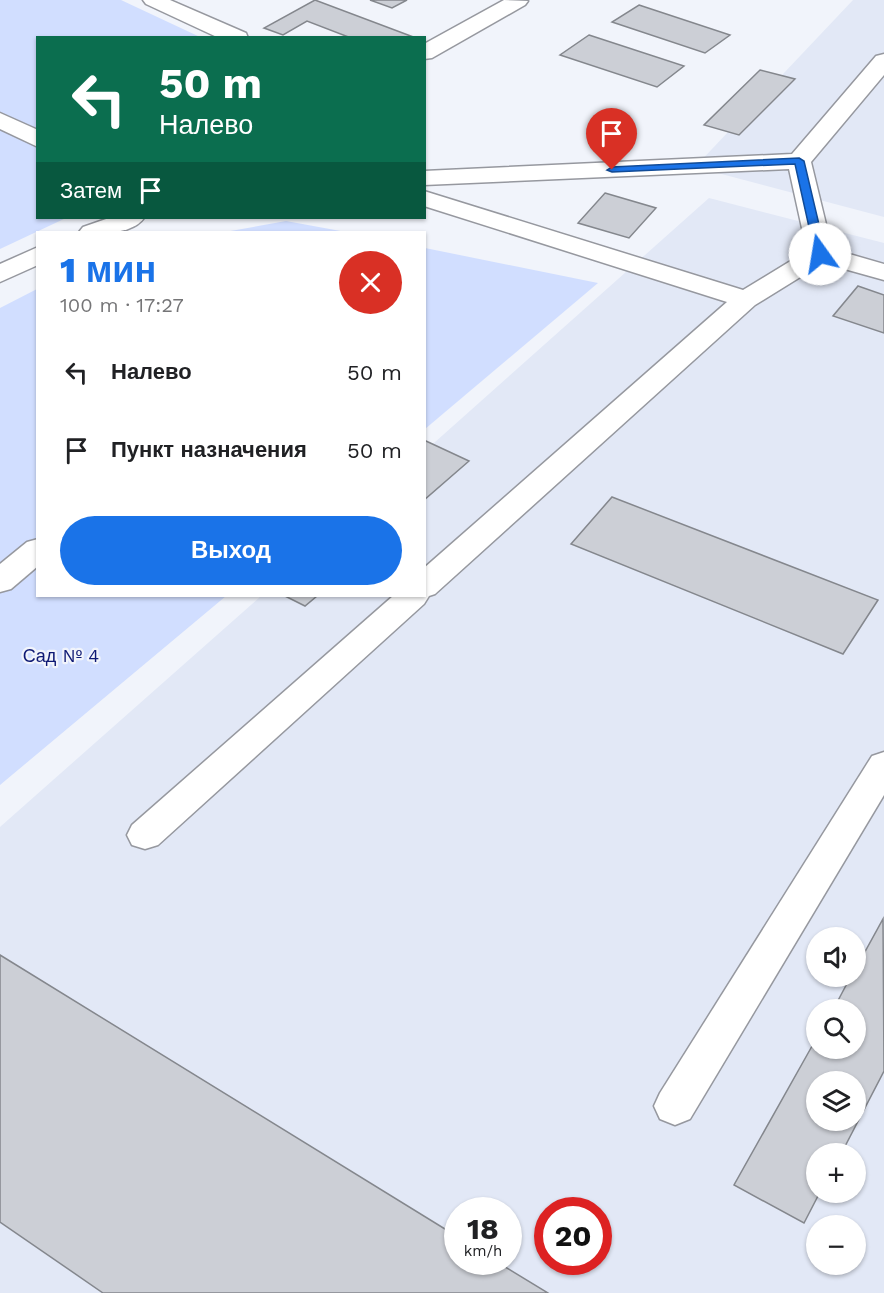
<!DOCTYPE html>
<html lang="ru">
<meta charset="utf-8">
<style>
body{margin:0;font-family:"Work Sans",sans-serif;background:#f6f6f6;color:#202124;height:100vh;display:flex;flex-direction:column;font-size:22px;white-space:nowrap}
*{box-sizing:border-box;margin:0}
p{font-size:20px;color:#757577}
.icon{flex:none;width:33px;height:33px;fill:none;stroke:currentColor;stroke-width:2;stroke-linecap:round;stroke-linejoin:round}
.map{position:relative;flex:1;overflow:hidden}
.panel{position:absolute;left:36px;top:231px;width:390px;height:366px;display:flex;flex-direction:column;background:#fff;border-radius:0px;box-shadow:0 2px 4px #0004}
.panel>*{flex:none}
.hud{position:absolute;left:36px;top:36px;width:390px;height:183px;border-radius:0px;box-shadow:0 2px 4px #0004;background:#0b6e4f;color:#fff;overflow:hidden}
.buttons{position:absolute;left:806px;top:927px;display:grid;gap:12px}
.buttons a{display:grid;place-items:center;width:60px;height:60px;border-radius:50%;background:#fff;box-shadow:0 2px 4px #0004;font-size:30px}
.speed{position:absolute;left:444px;top:1197px;display:flex;gap:12px;font-size:30px;font-weight:700;text-align:center}
.speed>*{display:grid;place-content:center;width:78px;height:78px;border-radius:50%;background:#fff;box-shadow:0 2px 4px #0004;line-height:1}
.speed small{font-size:15px;font-weight:400}
.speed .limit{border:9px solid #d22;background:#fff;color:#111}
.pin{position:absolute;display:grid;place-items:center;width:51px;height:51px;color:#fff;margin:-62px -26px;border-radius:50% 50% 50% 0;rotate:-45deg;box-shadow:0 0 6px #0007}
.pin .icon{rotate:45deg}
.me{position:absolute;width:66px;margin:-33px;rotate:347deg;stroke-linejoin:round;filter:drop-shadow(0 0 4px #0008)}
.turn{display:flex;align-items:center;gap:21px;height:126px;padding:0 24px;font-size:27px}
.turn .icon{width:78px;height:78px;stroke-width:2.5}
.turn b{display:block;font-size:42px;line-height:51px}
.then{display:flex;align-items:center;height:57px;padding:0 24px;background:#0003;gap:12px;font-size:22px}
.round{display:grid;place-items:center;flex:none;width:63px;height:63px;border-radius:32px;background:#f6f6f6}
.overview{display:flex;align-items:center;justify-content:space-between;height:102px;padding:0 24px}
h1{font-size:36px;font-weight:800;line-height:45px;color:#1a73e8}
.action{display:flex;gap:12px;margin-top:auto;padding:12px 24px}
.action a{flex:1;height:69px;border-radius:36px;background:#1a73e8;color:#fff;font-size:24px;font-weight:800;line-height:69px;text-align:center}
ul{padding:0;list-style:none}
li{display:flex;align-items:center;gap:18px;height:78px;padding:0 24px}
li div{flex:1}
li b{display:block;font-size:22px}
li em{font-style:normal}
.map>svg:first-child{display:block}
</style>
<div class="map">
<svg width="884" height="1293" viewBox="0 0 884 1293">
<rect width="100%" height="100%" fill="#f1f4fb"/>
<g fill="#e2e8f6" fill-rule="evenodd">
<polygon points="853,0 884,0 884,217 695,167"/>
<path d="M709,198l175,45v1050h-884v-466l261,-231h163l1,-145zM816,938h39v38h-39zM816,1010h39v38h-39zM816,1082h39v38h-39zM816,1154h39v38h-39zM458,1210h50v52h-50zM548,1210h50v52h-50zM816,1226h39v38h-39z"/>
</g>
<g fill="#d1deff">
<polygon points="0,0 121,0 200,37 38,38 38,218 66,218 0,249"/>
<polygon points="286,221 346,232 225,232"/>
<polygon points="425,248 598,283 425,429 424,248"/>
<polygon points="37,289 38,596 226,596 0,785 0,308"/>
</g>
<g fill="#cccfd6" stroke="#84878d" stroke-width="1.5" fill-rule="evenodd">
<polygon points="315,0 416,38 351,38 307,21 283,35 264,28"/>
<polygon points="370,0 407,0 392,8"/>
<polygon points="639,5 730,35 705,53 612,22"/>
<polygon points="589,35 684,66 657,87 560,55"/>
<polygon points="760,70 795,79 739,135 704,125"/>
<polygon points="605,193 656,208 629,238 578,223"/>
<polygon points="858,286 884,295 884,333 833,316"/>
<polygon points="426,441 469,461 424,500 424,443"/>
<polygon points="612,497 878,600 843,654 571,544"/>
<polygon points="285,596 317,596 305,606"/>
<path d="M883,919l1,152 -43,83h-25v38h4l-16,31 -70,-38 82,-146v9h39v-38h-22l18,-34h4v-6zM816,1082h39v38h-39z"/>
<polygon points="0,955 458,1237 458,1262 497,1262 548,1293 103,1293 0,1222"/>
</g>
<g fill="none" stroke-linecap="round" stroke-linejoin="round">
<g stroke="#96989f" stroke-width="3">
<g id="minor">
<polygon points="143,0 170,0 246,33 248,38 219,38 146,4"/>
<polygon points="504,0 528,1 525,5 432,58 424,59 424,44"/>
<polygon points="884,54 884,75 811,162 832,249 884,264 884,280 823,263 755,305 435,594 429,596 424,604 158,845 145,849 132,845 127,835 132,825 393,596 424,596 424,568 727,302 424,206 424,191 743,290 807,251 789,169 424,185 424,171 792,154 876,56"/>
<polygon points="0,113 38,130 38,147 0,129"/>
<path d="M109,218h35c-12,17 -46,16 -65,14l4,-5z"/>
<polygon points="38,247 38,265 0,282 0,264"/>
<polygon points="38,539 38,566 11,589 0,592 0,564 27,542"/>
<polygon points="884,752 884,795 690,1119 675,1125 660,1119 654,1106 660,1093 872,756"/>
</g>
</g>
<use href="#minor" fill="#fff" fill-rule="evenodd"/>
</g>
<polygon fill="#1a73e8" stroke="#114b97" stroke-width="1.5" points="799,158 804,161 826,254 820,257 815,254 795,164 612,172 607,170 612,167"/>
<g text-anchor="middle" dominant-baseline="central" stroke-width="4.5" stroke-linejoin="round" paint-order="stroke">
<g font-size="18" fill="#0e1974" stroke="#f1f4fb">
<text x="61" y="655">Сад № 4</text>
</g>
</g>
</svg>
<div class="buttons">
<a><svg class="icon" aria-label="sound" viewBox="0 0 24 24"><path d="M4 9h4l5-4v14l-5-4H4zM17 9q2 3 0 6"/></svg></a>
<a><svg class="icon" aria-label="search" viewBox="0 0 24 24"><circle cx="10" cy="10" r="6"/><path d="M15 15l6 6"/></svg></a>
<a><svg class="icon" aria-label="layers" viewBox="0 0 24 24"><path d="M12 4l9 5-9 5-9-5zM3 14l9 5 9-5"/></svg></a>
<a>+</a>
<a>−</a>
</div>
<div class="speed"><div>18<small>km/h</small></div><div class="limit">20</div></div>
<div class="pin" style="left:612px;top:170px;background:#d93025"><svg class="icon" aria-label="arrive" viewBox="0 0 24 24"><path d="M6 21V4h12l-3 4 3 4H6"/></svg></div>
<svg class="me" style="left:820px;top:254px" viewBox="-20 -20 40 40"><circle r="19" fill="#fff"/><path d="M0-13L10 11 0 6-10 11z" fill="#1a73e8"/></svg>
<div class="hud">
<div class="turn"><svg class="icon" aria-label="left" viewBox="0 0 24 24"><path d="M17 20v-9H6M10 6l-5 5 5 5"/></svg><div><b>50 m</b>Налево</div></div>
<div class="then">Затем<svg class="icon" aria-label="arrive" viewBox="0 0 24 24"><path d="M6 21V4h12l-3 4 3 4H6"/></svg></div>
</div>
<section class="panel">
<div class="overview"><div><h1>1 мин</h1><p>100 m · 17:27</p></div><a class="round" style="background:#d93025;color:#fff"><svg class="icon" aria-label="close" viewBox="0 0 24 24"><path d="M6 6l12 12M18 6L6 18"/></svg></a></div>
<ul>
<li><svg class="icon" aria-label="left" viewBox="0 0 24 24"><path d="M17 20v-9H6M10 6l-5 5 5 5"/></svg><div><b>Налево</b></div><em>50 m</em></li>
<li><svg class="icon" aria-label="arrive" viewBox="0 0 24 24"><path d="M6 21V4h12l-3 4 3 4H6"/></svg><div><b>Пункт назначения</b></div><em>50 m</em></li>
</ul>
<div class="action"><a>Выход</a></div>
</section>
</div>
